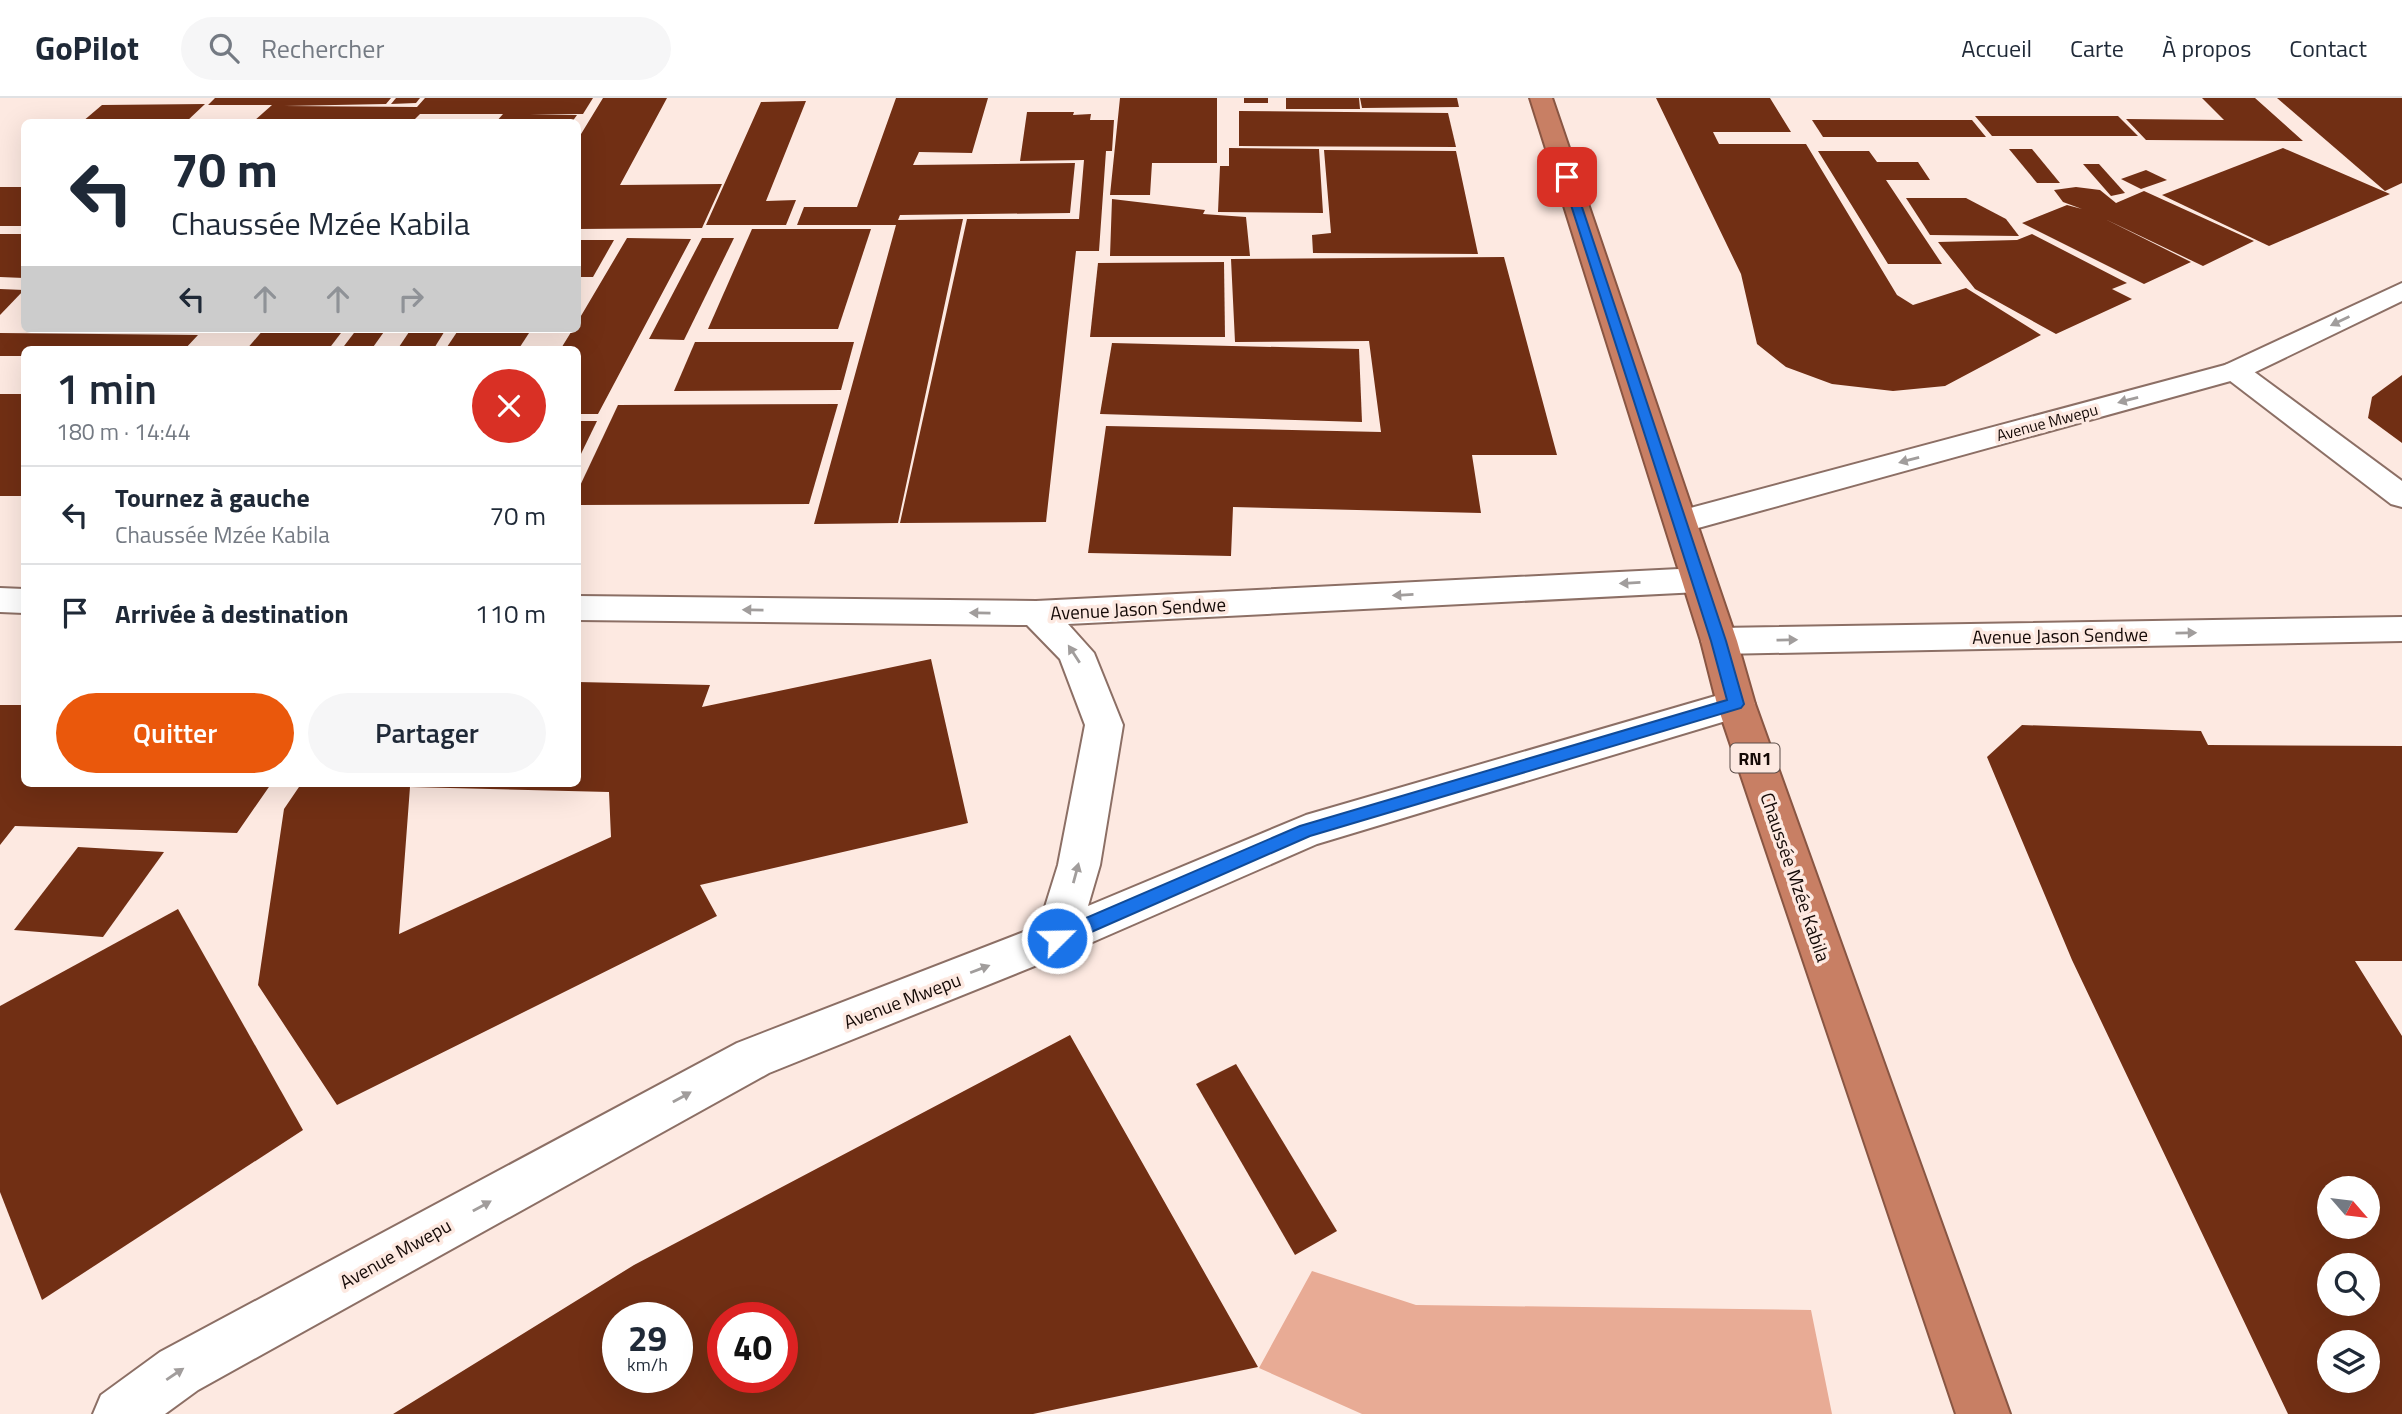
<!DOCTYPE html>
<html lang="fr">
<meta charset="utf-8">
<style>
body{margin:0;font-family:"Titillium Web",sans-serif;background:#f6f6f7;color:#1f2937;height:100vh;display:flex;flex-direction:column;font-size:26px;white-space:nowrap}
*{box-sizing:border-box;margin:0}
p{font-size:23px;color:#747a83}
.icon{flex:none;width:38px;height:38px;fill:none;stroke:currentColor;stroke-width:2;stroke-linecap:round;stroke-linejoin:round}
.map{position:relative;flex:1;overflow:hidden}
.side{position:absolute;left:21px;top:248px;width:560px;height:441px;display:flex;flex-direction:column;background:#fff;border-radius:10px;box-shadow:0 7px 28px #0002}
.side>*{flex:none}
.top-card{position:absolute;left:21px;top:21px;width:560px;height:214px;border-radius:10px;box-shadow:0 7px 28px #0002;background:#fff;color:#1f2937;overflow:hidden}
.needle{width:46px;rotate:118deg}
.tools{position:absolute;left:2317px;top:1078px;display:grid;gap:14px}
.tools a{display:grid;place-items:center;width:63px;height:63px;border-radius:50%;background:#fff;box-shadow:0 7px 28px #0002;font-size:35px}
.speed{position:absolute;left:602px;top:1204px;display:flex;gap:14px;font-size:35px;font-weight:700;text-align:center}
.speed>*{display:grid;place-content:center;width:91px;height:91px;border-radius:50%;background:#fff;box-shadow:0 7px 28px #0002;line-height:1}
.speed small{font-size:18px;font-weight:400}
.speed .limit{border:10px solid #d22;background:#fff;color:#111}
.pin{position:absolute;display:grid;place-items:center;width:60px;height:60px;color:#fff;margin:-30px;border-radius:14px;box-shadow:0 4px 10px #0006}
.me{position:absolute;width:77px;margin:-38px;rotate:67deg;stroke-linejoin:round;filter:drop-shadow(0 0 5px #0008)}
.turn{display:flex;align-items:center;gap:24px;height:147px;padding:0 35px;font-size:32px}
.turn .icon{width:91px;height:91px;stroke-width:2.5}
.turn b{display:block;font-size:49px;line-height:60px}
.lanes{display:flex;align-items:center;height:66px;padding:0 35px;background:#0003;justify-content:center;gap:35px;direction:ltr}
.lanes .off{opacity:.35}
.round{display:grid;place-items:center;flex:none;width:74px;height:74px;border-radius:37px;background:#f6f6f7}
.headline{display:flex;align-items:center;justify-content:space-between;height:119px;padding:0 35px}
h1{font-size:42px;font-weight:600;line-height:52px}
.button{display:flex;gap:14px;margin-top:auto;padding:14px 35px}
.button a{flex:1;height:80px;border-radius:42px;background:#ea580c;color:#fff;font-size:28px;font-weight:600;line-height:80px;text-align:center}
.button a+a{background:#f6f6f7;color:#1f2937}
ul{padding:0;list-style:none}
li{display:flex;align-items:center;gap:21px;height:98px;padding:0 35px;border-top:2px solid #e0e1e3}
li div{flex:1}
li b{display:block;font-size:26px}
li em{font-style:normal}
header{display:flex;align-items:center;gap:42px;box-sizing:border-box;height:98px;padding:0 35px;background:#fff;border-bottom:2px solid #e0e1e3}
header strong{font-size:33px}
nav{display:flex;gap:38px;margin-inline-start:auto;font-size:24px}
.search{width:490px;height:63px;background:#f6f6f7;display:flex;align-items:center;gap:18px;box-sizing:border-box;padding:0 24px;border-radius:38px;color:#747a83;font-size:26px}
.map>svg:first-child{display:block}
</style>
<header>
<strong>GoPilot</strong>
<div class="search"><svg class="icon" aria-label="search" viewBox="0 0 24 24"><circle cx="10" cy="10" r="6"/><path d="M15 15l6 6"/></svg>Rechercher</div>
<nav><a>Accueil</a><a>Carte</a><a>À propos</a><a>Contact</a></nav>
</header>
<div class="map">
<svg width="2402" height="1316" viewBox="0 0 2402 1316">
<rect width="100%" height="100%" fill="#fde9e1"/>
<polygon fill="#e8ab95" points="1312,1173 1416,1207 1811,1212 1832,1316 1362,1316 1259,1270"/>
<g fill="#712f14" fill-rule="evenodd">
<polygon points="215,0 391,0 386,6 284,8 417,9 425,0 593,0 583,16 530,16 577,17 572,24 496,24 503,16 420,16 412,24 253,24 272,7 208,7"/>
<polygon points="396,0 420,0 416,5 391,6"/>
<polygon points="603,0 667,0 620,87 722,86 702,130 578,131 578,41"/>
<polygon points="896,0 988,0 972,55 919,54 913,67 1075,65 1070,115 900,117 898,122 963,121 898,425 814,426 896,127 797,127 804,109 857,109"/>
<polygon points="1120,0 1217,0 1217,65 1152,65 1150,97 1110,97"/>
<rect x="1244" y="0" width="24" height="5"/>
<polygon points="1286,0 1359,0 1360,11 1286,11"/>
<polygon points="1360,0 1457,0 1459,9 1362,10"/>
<polygon points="1656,0 1770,0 1791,34 1713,34 1719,46 1806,46 1897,197 1913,207 1966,190 2041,237 1945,288 1893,293 1832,286 1786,269 1757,246 1741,176"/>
<polygon points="2202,0 2255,0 2303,43 2146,42 2126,21 2224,22"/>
<polygon points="2277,0 2402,0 2402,85 2385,93"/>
<polygon points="806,3 766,103 796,102 786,127 706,127 761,4"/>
<polygon points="205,6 186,24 82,24 102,7"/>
<polygon points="1239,13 1448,15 1456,49 1239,48"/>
<polygon points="1027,14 1074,14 1073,17 1091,16 1090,22 1114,22 1112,53 1106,53 1099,153 1076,153 1046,424 900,425 967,121 1079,121 1084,62 1020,63"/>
<polygon points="1975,18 2118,18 2138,38 1992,38"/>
<polygon points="1812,22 1972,22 1986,39 1823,39"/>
<polygon points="1229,50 1319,51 1323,115 1218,114 1220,68 1229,68"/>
<polygon points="2283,50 2390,96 2269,148 2162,97"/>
<polygon points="2009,51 2032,51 2060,85 2037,85"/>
<polygon points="1324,52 1456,53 1478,156 1313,155 1312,137 1331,135"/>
<polygon points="1818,53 1869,53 1877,64 1918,64 1930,82 1886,82 1942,166 1888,166"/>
<polygon points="2083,66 2099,66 2125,95 2111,98"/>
<polygon points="2146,72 2167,82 2141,91 2121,81"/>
<rect x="0" y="89" width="24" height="39"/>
<polygon points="2076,89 2100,92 2116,105 2144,93 2254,143 2203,168 2105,121 2191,164 2144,186 2022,125 2067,107 2082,111 2063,104 2054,92"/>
<polygon points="1906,100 1966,100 2006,121 2019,138 1930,137"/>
<polygon points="1112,101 1205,112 1203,116 1246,119 1250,158 1110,158"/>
<polygon points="752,131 871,131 838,231 708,231"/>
<polygon points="0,136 24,136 24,180 0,179"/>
<polygon points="2032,136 2127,185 2112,191 2132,201 2056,236 1975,191 1938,144 2017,142"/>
<polygon points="627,140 691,141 598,316 578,316 578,252 560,252 573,231 578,231 578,223"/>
<polygon points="702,140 734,140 684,242 649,241"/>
<polygon points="578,142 614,142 593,179 578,179"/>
<polygon points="1504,159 1557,357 1472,357 1481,415 1233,409 1231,458 1088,455 1106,328 1381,334 1369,243 1235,244 1231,161"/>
<polygon points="1224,164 1225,239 1090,239 1098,165"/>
<polygon points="0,191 24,192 0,217"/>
<polygon points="264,231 344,231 328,252 246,252"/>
<polygon points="357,231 386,231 371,252 341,252"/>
<polygon points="411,231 446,231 433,252 397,252"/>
<polygon points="457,234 529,235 518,252 445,252"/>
<polygon points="0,235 198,237 184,252 24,252 24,258 0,258"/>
<polygon points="695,244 854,244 841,292 674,293"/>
<polygon points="1112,245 1359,251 1362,324 1100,316"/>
<polygon points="2402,277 2402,345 2368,320 2372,299"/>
<rect x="0" y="296" width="24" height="102"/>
<polygon points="838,306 809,406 578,407 578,392 618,307"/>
<polygon points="578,323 597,323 578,362"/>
<path d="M931,561l37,164 -268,62 17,31 -380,189 -79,-120 26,-176 17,-25h277v-102l132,3 -8,22zM410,689l199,5 2,45 -212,97z"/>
<polygon points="0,607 24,607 24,686 271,686 237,735 15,728 0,747"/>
<path d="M2022,627l179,6 7,14 194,1v215h-47l47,75v378h-114l-216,-454 -85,-203zM2329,1090h39v39h-39zM2329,1167h39v39h-39zM2329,1244h39v39h-39z"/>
<polygon points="78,749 164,754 103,839 14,832"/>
<polygon points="178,811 303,1032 42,1202 0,1094 0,908"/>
<path d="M1070,937l188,332 -225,47h-640l241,-149zM618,1220h59v59h-59zM723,1220h59v59h-59z"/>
<polygon points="1236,966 1337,1133 1295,1157 1196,986"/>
</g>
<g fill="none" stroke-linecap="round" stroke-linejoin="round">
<g stroke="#8c6f65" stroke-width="4">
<polygon id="street" points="2235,264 2245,267 2402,383 2402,409 2391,406 2225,279 2220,273 2225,267"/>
</g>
<g stroke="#8c6f65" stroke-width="4">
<g id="secondary">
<polygon points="2402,185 2402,203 2245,279 1680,435 1668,432 1664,424 1668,416 2225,267"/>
<polygon points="1699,470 1711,474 1716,482 1711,490 1699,494 1068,526 1094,555 1123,627 1100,767 1088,808 1306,717 1736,592 1749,596 1755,606 1749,616 1317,746 1072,853 769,975 198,1292 165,1316 93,1316 101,1297 160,1254 737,945 1039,828 1058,767 1085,627 1060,561 1027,527 578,522 578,498 1036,503"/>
<polygon points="0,490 24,491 24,515 0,514"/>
<polygon points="2402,519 2402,543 1719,556 1706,552 1701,543 1706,534 1719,530"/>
</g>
</g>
<g stroke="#895643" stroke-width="4">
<polygon id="highway" points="1530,0 1552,0 1737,543 1755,606 2010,1316 1956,1316 1717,606 1701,543"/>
</g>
<use href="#street" fill="#fff" fill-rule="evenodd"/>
<use href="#secondary" fill="#fff" fill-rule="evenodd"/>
<use href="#highway" fill="#c87f64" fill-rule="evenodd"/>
</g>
<defs><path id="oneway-solid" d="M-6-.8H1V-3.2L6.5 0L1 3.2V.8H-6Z" transform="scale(1.75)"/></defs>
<g fill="#a19d9c">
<use href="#oneway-solid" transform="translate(2340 223) rotate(154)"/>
<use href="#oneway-solid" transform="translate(2128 302) rotate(165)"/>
<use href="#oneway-solid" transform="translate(1909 362) rotate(165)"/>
<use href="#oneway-solid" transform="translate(1630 485) rotate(177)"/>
<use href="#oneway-solid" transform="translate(1403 497) rotate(177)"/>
<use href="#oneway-solid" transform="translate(753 512) rotate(-179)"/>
<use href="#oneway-solid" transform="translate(980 515) rotate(-179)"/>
<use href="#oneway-solid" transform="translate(2186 535) rotate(-1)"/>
<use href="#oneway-solid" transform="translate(1787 542) rotate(-1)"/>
<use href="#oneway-solid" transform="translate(1074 556) rotate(-123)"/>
<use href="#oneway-solid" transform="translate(1076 775) rotate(-75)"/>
<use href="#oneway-solid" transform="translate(980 871) rotate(-21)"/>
<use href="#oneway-solid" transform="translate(682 999) rotate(-29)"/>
<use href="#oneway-solid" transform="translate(482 1108) rotate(-29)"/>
<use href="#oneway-solid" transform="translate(175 1276) rotate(-34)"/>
</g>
<polygon fill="#1a73e8" stroke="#114b97" stroke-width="2" points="1567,76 1572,79 1726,543 1744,606 1741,610 1310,738 1064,846 1057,848 1051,846 1048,840 1051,835 1300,728 1727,602 1711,543 1562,79"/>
<g text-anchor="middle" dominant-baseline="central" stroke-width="7" stroke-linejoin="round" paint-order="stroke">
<g font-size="16" fill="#150a07" stroke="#fde9e1">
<text transform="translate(2047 324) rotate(-15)">Avenue Mwepu</text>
</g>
<rect fill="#fde9e1" stroke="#5b4d48" stroke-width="2" x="1730.5" y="645.5" width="49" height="29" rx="5"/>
<g font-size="18" font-weight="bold" fill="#150a07">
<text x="1755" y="660">RN1</text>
</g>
<g font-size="19" fill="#150a07" stroke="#fde9e1">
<text transform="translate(1138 510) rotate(-3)">Avenue Jason Sendwe</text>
<text transform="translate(2060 537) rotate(-1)">Avenue Jason Sendwe</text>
<text transform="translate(1796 779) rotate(71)">Chaussée Mzée Kabila</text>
<text transform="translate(902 902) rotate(-21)">Avenue Mwepu</text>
<text transform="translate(395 1155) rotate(-29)">Avenue Mwepu</text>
</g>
</g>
</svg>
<div class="tools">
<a><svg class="needle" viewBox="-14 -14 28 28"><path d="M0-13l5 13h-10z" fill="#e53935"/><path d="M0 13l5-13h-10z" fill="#747a83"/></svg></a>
<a><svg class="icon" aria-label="search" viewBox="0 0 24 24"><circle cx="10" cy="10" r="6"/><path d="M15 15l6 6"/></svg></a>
<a><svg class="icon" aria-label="layers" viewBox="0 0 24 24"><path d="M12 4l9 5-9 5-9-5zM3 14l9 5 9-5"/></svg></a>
</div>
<div class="speed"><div>29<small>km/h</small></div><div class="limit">40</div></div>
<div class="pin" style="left:1567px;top:79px;background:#d93025"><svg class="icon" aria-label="arrive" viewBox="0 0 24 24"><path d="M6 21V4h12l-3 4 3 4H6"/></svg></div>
<svg class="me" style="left:1057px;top:840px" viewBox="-20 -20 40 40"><circle r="17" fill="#1a73e8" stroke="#fff" stroke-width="3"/><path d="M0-11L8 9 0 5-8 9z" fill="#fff"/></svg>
<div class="top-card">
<div class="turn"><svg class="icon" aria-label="left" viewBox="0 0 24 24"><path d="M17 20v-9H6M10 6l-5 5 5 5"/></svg><div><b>70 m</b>Chaussée Mzée Kabila</div></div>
<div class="lanes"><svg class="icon" aria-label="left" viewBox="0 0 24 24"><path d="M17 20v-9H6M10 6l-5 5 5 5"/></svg><svg class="icon off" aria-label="ahead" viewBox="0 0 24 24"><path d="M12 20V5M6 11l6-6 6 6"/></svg><svg class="icon off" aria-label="ahead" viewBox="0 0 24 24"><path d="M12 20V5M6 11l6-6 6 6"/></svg><svg class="icon off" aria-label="right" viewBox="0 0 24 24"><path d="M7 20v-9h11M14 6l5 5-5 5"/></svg></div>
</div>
<section class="side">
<div class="headline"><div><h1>1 min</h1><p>180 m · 14:44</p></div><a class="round" style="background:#d93025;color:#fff"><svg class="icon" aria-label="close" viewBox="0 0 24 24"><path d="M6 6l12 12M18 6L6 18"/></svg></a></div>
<ul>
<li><svg class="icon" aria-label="left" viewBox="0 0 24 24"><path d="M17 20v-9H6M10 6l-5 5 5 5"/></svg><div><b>Tournez à gauche</b><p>Chaussée Mzée Kabila</p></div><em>70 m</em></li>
<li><svg class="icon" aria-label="arrive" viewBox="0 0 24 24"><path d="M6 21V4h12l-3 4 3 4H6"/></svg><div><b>Arrivée à destination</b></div><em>110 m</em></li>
</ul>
<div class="button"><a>Quitter</a><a>Partager</a></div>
</section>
</div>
